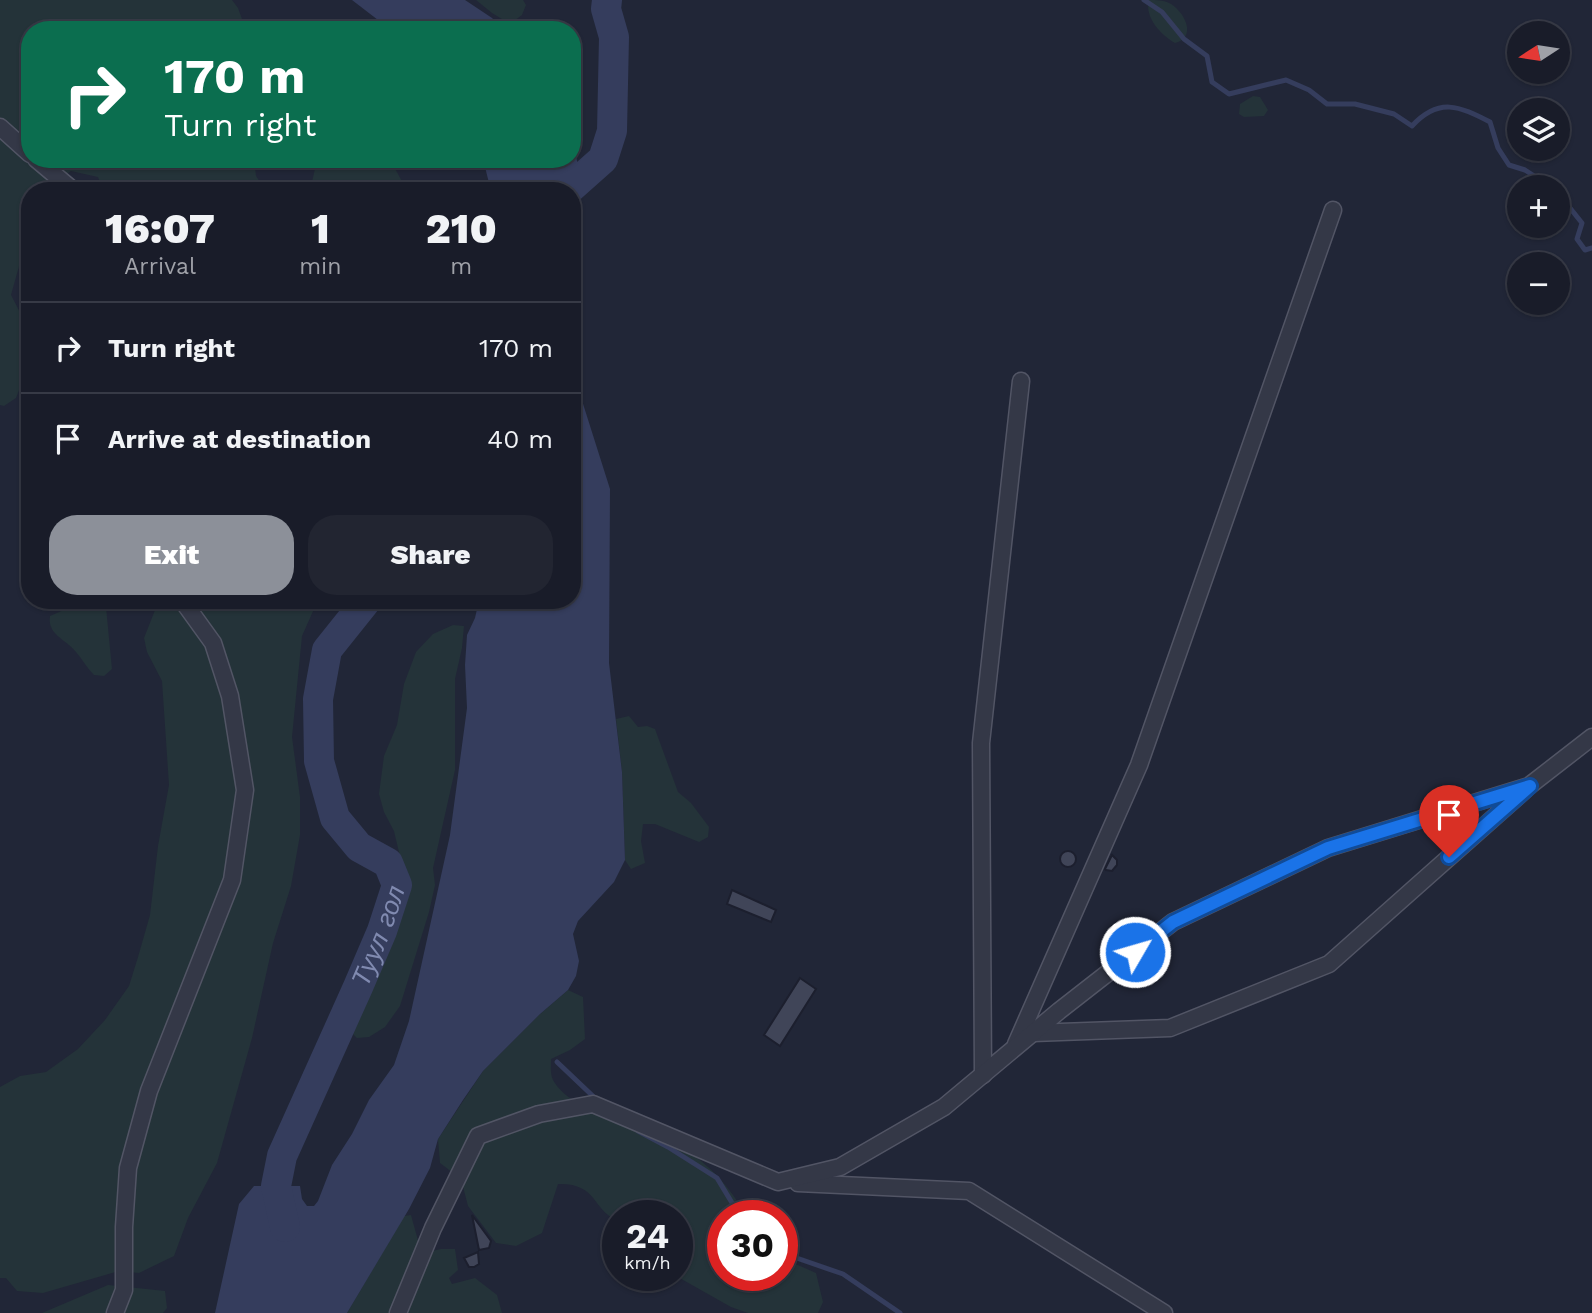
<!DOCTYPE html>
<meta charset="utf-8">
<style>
body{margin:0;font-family:"Work Sans",sans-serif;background:#222531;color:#f1f3f6;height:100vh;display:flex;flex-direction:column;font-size:26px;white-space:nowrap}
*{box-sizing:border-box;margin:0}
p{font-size:23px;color:#9fa1a8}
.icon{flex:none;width:38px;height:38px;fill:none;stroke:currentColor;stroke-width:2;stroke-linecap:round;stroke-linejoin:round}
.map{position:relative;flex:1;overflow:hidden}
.sheet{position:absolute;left:21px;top:182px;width:560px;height:427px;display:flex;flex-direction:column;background:#191c29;border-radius:28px;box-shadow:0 2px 5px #0004,0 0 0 2px #373a46}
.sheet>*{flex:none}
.hud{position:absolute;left:21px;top:21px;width:560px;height:147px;border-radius:28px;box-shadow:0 2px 5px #0004,0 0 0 2px #373a46;background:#0b6e4f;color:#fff;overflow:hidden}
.needle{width:46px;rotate:258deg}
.buttons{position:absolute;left:1507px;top:21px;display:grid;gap:14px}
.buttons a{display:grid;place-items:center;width:63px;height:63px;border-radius:50%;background:#191c29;box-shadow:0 2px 5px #0004,0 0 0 2px #373a46;font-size:35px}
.speed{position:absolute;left:602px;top:1200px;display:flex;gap:14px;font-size:35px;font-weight:700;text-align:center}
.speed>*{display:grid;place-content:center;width:91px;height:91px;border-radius:50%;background:#191c29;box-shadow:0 2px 5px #0004,0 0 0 2px #373a46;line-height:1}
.speed small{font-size:18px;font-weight:400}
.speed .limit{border:10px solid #d22;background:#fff;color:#111}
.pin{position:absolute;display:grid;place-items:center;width:60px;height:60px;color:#fff;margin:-72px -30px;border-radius:50% 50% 50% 0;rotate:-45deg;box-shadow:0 0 7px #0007}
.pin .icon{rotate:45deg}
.me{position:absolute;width:77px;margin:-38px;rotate:52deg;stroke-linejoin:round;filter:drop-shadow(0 0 5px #0008)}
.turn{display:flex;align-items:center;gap:24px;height:147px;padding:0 28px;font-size:32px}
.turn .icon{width:91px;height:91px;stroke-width:2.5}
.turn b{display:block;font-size:49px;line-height:60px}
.eta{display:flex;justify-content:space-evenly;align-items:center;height:119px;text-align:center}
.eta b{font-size:42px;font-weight:800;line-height:49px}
.cta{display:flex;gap:14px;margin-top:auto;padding:14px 28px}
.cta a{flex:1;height:80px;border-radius:28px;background:#8c9099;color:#fff;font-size:28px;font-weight:800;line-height:80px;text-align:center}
.cta a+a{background:#222531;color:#f1f3f6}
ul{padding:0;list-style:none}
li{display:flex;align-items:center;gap:21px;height:91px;padding:0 28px;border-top:2px solid #373a46}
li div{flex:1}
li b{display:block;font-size:26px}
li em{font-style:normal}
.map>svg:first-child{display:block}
</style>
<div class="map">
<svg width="1592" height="1313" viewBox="0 0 1592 1313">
<rect width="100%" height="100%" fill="#212637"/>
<g fill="#243339">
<polygon points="0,0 232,0 238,8 246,30 30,30 30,159 254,159 256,176 266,191 103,191 98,177 71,171 49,186 51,191 30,191 30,244 23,252 11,295 30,332 28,367 16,398 4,406 0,405"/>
<polygon points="476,0 523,0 526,5 522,15 510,24 492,13"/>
<path d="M1149,0c7,0 16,0 22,4 14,9 26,33 4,39 -14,-8 -31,-26 -26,-43z"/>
<polygon points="1253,96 1260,97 1268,110 1264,116 1244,117 1239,114 1240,104"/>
<polygon points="317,159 390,159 407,191 306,191 311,187"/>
<polygon points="159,600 334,600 314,609 302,636 292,737 300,797 300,835 291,886 273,943 252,1038 217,1163 188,1218 174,1256 139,1273 119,1271 43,1293 17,1291 6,1278 0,1278 0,1087 20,1076 46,1072 78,1049 105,1020 129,986 138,957 150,915 158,846 169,785 162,681 147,652 144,638"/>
<path d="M82,602h18l6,5 6,62 -8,7 -10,-1c-7,-7 -12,-16 -18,-23 -10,-13 -29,-17 -26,-36z"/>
<polygon points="453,625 464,626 462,648 455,679 455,770 433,868 435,885 429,912 400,1006 385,1027 369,1037 357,1038 352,1033 355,1014 389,945 406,882 394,831 384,812 379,794 384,756 397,725 404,684 416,652 433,634"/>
<polygon points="629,716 638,727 647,726 655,729 678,792 691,803 709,827 708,837 699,842 655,824 643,824 641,841 645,863 631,869 625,860 622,772 616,719"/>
<path d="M568,990l15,7 2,42 -15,11 -19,9c0,7 -1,15 2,21 18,33 90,48 122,64 31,16 55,42 71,72h-23v60h59v-18l34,15 7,29 -5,11h-70l-17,-6 -55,-31 1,-60h-59v5c-27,-12 -20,-38 -60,-37l-16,49 -26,13 -20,-3 -28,-37 -7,-27 -21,-16 -2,-24 45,-68 57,-57z"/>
<polygon points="411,1215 419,1244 427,1252 441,1249 455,1249 458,1270 449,1278 452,1284 475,1278 497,1295 502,1313 347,1313 404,1216"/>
<polygon points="108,1285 165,1291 167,1308 163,1313 42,1313"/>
</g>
<g fill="#353d5d">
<polygon points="352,0 465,0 492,18 504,30 391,30"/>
<polygon points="572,131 577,161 581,221 572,283 572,191 491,191 483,159 572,159"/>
<polygon points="572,358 578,388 610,489 609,663 622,772 625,860 614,882 578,921 573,934 579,961 576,976 568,990 540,1014 483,1071 463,1100 438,1139 430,1168 409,1209 347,1313 215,1313 239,1204 254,1186 300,1186 302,1199 307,1206 314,1206 318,1201 332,1165 352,1134 369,1100 394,1065 409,1021 450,835 467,708 465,665 467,635 475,618 479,600 572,600"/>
</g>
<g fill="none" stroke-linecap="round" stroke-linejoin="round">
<g stroke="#353d5d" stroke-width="5">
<path d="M1144,0l18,12 22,27 23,17 5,26 17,12 57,-14 23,10 18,14h28l39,10 18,12c27,-29 47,-20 78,-4l8,26 11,17 16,5 26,17"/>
<polyline points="1558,193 1582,223 1577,239 1585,250 1592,248"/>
<polyline points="557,1062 597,1100"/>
<polyline points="638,1131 668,1147 717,1178 740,1216"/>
<polyline points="782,1251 788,1255 843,1274 900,1313"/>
</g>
<g stroke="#353d5d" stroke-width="30">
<polyline points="567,191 603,159 612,131 614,37 606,9 607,0"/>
<path id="s1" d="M285,1227l-9,-41 6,-30 76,-169 24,-56 15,-46 -9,-22 -29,-16 -24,-29 -16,-57 -1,-62 9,-49 40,-50"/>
</g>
</g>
<g fill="#404558" stroke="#1c1f2e" stroke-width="2">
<circle cx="1068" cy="859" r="8"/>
<polygon points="1112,855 1117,860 1117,865 1112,871 1106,870 1105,869"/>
<polygon points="732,890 776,910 771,922 727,904"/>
<polygon points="800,978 816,989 780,1046 764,1035"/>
<polygon points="472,1215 491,1241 489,1248 479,1250"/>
<polygon points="478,1252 479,1264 474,1267 469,1267 464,1258"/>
</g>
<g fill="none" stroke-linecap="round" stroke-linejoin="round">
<g stroke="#525565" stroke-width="19">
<g id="minor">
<polyline points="0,127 30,154"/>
<polyline points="36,159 74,191"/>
<polyline points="1033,1033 1170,1028 1329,964 1526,789"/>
<polyline points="1016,1044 1139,765 1333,210"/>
<polyline points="983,1075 981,743 1021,381"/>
<polyline points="798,1183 969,1191 1164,1313"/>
<polyline points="115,1313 124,1290 124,1227 128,1168 149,1091 232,880 245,790 230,696 213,643 182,600"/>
<polyline points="398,1313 433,1228 478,1136 539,1114 593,1104 778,1182 840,1167 944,1107 1059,1011 1173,922 1328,848 1529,786 1592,737"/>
</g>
</g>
<use href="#minor" stroke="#343847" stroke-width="16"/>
</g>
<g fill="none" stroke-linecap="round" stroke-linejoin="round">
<g stroke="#114b97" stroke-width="18">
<polyline id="route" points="1135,952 1173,922 1328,848 1530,786 1449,857"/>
</g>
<use href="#route" stroke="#1a73e8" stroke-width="12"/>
</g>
<g text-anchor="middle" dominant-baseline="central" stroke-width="6" stroke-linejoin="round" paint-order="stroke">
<g font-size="26" font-style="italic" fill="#808ab0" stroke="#1a1e2c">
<text stroke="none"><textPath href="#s1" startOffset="313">Туул гол</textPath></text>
</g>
</g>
</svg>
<div class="buttons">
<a><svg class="needle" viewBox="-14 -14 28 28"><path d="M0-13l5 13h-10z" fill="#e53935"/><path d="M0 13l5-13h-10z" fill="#9fa1a8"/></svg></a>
<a><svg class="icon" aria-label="layers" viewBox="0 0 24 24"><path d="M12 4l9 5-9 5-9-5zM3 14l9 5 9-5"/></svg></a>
<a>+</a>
<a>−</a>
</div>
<div class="speed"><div>24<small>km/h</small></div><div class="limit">30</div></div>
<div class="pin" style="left:1449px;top:857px;background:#d93025"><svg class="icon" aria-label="arrive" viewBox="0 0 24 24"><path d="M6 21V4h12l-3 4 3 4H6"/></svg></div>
<svg class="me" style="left:1135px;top:952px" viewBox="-20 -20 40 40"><circle r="17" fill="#1a73e8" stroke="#fff" stroke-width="3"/><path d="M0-11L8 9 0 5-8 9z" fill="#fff"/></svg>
<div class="hud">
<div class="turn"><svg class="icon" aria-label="right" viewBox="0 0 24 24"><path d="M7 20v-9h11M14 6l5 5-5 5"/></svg><div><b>170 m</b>Turn right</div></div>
</div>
<section class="sheet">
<div class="eta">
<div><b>16:07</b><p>Arrival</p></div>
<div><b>1</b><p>min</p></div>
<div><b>210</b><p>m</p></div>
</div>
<ul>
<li><svg class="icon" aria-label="right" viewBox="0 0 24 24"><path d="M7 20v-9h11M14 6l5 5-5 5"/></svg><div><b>Turn right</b></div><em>170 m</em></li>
<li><svg class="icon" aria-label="arrive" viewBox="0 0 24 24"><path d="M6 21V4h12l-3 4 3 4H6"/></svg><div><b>Arrive at destination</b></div><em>40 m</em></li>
</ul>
<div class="cta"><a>Exit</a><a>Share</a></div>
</section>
</div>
